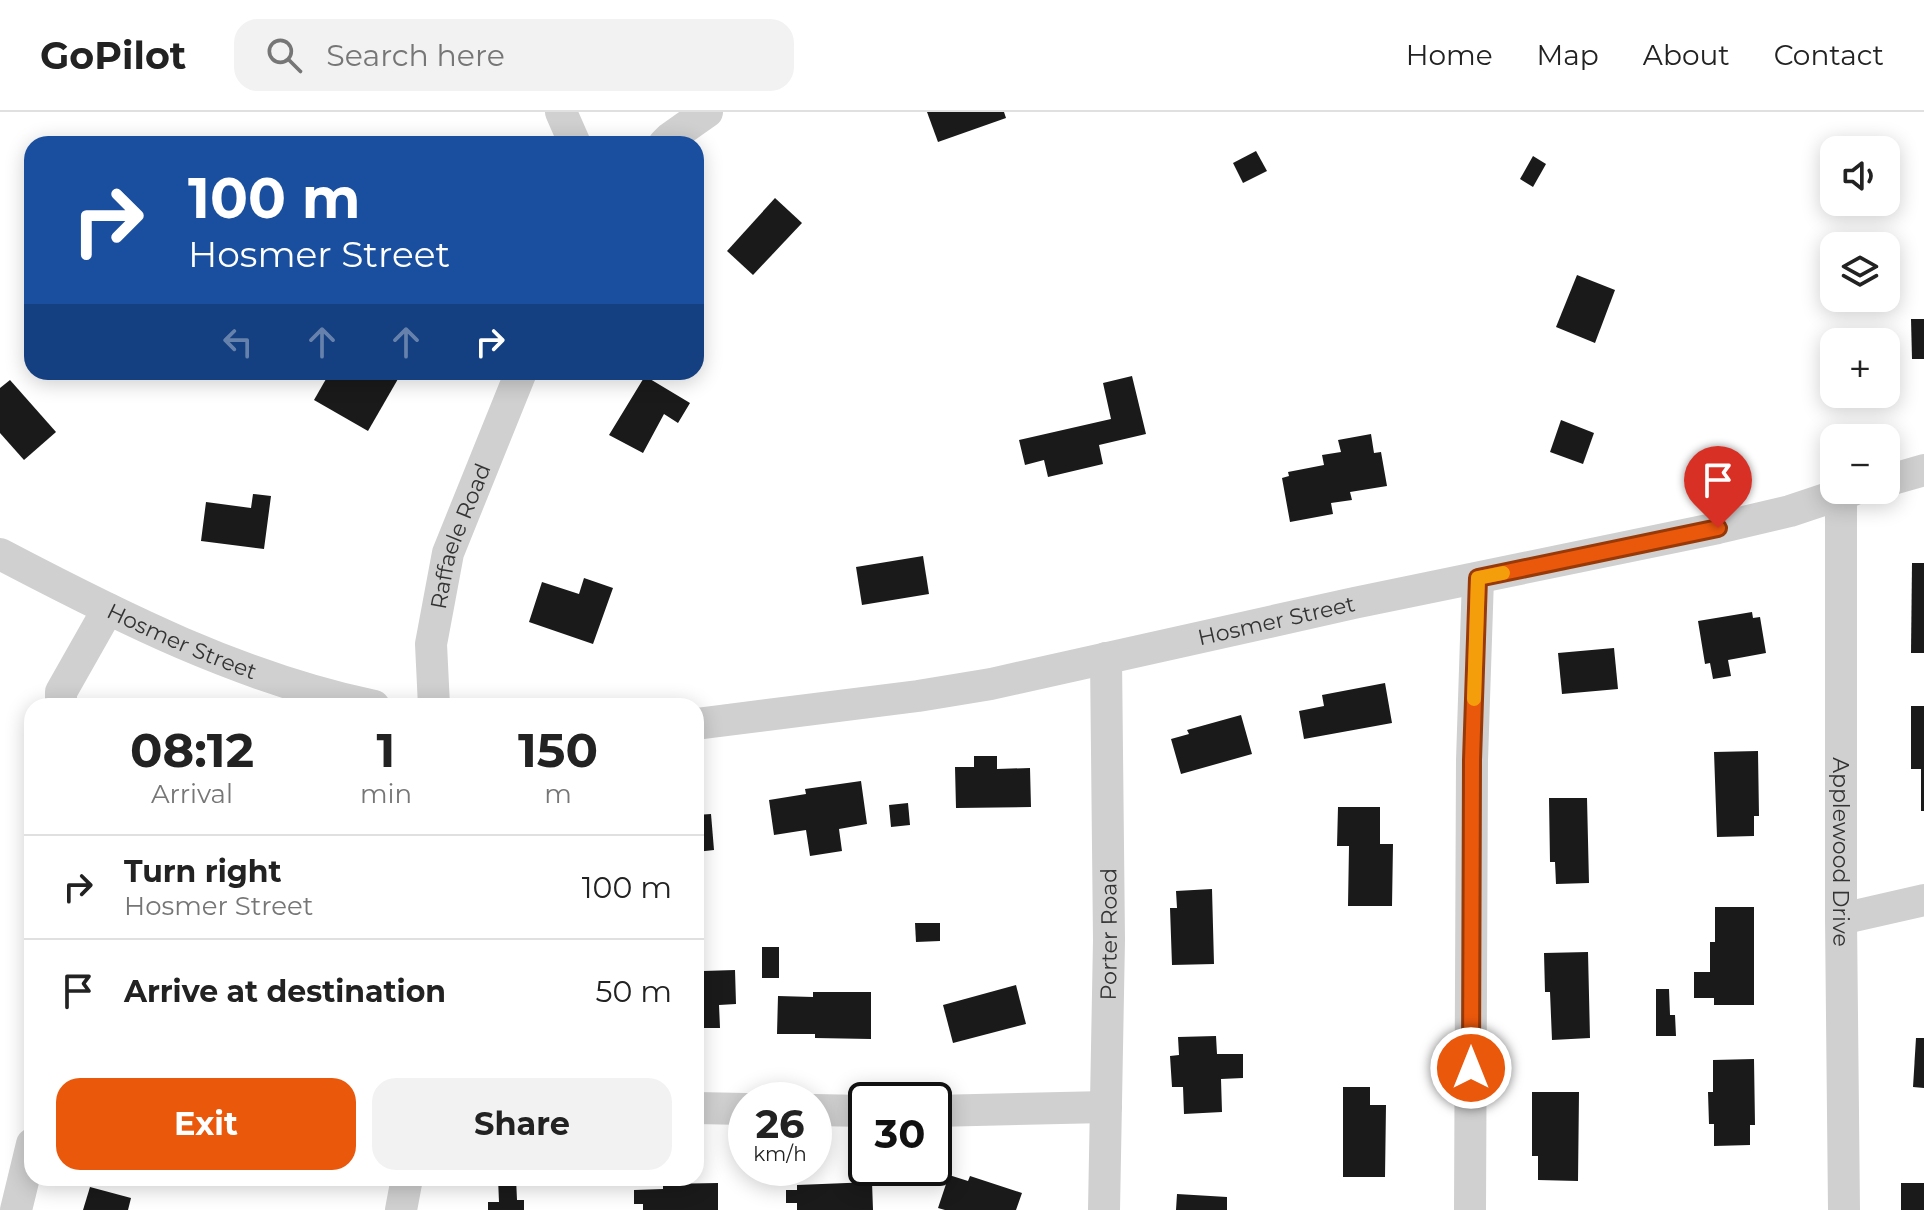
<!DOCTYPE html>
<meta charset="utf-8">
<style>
body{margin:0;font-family:Montserrat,sans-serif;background:#f2f2f2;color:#222;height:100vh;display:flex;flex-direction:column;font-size:30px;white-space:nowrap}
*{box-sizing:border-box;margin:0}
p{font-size:26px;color:#767676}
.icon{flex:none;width:44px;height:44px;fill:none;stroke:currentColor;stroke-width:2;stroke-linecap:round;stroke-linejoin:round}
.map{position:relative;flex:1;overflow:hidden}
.drawer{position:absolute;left:24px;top:586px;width:680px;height:488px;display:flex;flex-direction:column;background:#fff;border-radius:24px;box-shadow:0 4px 20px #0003}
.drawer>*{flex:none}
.hud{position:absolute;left:24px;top:24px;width:680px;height:244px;border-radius:24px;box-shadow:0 4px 20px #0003;background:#1a4fa0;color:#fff;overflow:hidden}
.tools{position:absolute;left:1820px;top:24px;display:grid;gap:16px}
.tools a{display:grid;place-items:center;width:80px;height:80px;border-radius:16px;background:#fff;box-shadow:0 4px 20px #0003;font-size:40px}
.speed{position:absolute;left:728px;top:970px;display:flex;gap:16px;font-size:40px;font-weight:700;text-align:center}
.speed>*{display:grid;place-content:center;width:104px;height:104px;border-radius:50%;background:#fff;box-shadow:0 4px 20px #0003;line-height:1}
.speed small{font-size:20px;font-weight:400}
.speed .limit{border:4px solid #111;border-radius:12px;background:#fff;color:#111}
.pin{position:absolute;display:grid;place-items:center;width:68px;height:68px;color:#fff;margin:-82px -34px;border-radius:50% 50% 50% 0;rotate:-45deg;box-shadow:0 0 8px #0007}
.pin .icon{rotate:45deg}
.me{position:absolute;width:88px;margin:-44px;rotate:0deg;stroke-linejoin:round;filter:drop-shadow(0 0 6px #0008)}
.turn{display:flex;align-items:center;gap:28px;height:168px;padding:0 32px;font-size:36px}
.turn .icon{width:104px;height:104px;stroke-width:2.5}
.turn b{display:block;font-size:56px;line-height:68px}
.lanes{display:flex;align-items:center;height:76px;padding:0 32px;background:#0003;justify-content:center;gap:40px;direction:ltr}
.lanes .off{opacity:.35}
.eta{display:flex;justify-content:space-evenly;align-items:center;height:136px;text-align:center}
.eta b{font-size:48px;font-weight:700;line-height:56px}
.action{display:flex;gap:16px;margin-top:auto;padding:16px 32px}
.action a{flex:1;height:92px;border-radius:24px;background:#ea580c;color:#fff;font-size:32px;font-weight:700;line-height:92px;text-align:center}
.action a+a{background:#f2f2f2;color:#222}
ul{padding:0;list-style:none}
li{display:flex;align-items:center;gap:24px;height:104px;padding:0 32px;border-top:2px solid #e0e0e0}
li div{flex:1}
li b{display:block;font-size:30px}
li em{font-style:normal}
header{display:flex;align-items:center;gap:48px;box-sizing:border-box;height:112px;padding:0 40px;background:#fff;border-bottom:2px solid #e0e0e0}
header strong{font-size:38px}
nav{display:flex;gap:44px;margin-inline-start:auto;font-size:28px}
.search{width:560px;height:72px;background:#f2f2f2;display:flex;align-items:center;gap:20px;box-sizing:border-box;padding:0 28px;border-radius:24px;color:#767676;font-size:30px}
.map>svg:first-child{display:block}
</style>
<header>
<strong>GoPilot</strong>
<div class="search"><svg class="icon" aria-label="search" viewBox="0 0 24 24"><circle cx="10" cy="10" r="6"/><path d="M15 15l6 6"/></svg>Search here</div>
<nav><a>Home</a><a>Map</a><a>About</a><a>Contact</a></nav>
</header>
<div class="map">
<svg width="1924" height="1098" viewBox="0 0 1924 1098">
<rect width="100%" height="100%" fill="#fff"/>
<g fill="#1a1a1a">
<polygon points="927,0 1004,0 1006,6 938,30"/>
<polygon points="1256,39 1267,59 1243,71 1233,51"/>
<polygon points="1533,44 1546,52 1533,75 1520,67"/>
<polygon points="775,86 802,111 753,163 727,139"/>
<polygon points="1577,163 1615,178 1595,231 1556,215"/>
<polygon points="1911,207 1924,207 1924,247 1912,247"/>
<polygon points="330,260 402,260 368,319 314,288"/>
<polygon points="645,264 690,291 678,311 664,302 643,341 609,323"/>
<polygon points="1132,264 1146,322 1099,333 1103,352 1048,365 1044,348 1025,353 1019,328 1111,307 1103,271"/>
<polygon points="10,268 56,320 24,348 0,321 0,276"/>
<polygon points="1561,308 1594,321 1583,352 1550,340"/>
<polygon points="1371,322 1374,341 1381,340 1387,374 1350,380 1352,388 1331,391 1333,402 1290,410 1282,366 1289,364 1288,360 1324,353 1322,343 1341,340 1338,328"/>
<polygon points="253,382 271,384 264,437 201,429 206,390 251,396"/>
<polygon points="923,444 929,482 862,493 856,455"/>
<polygon points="1912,451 1924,451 1924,541 1911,541"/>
<polygon points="584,466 613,476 593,532 529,510 542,470 579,482"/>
<polygon points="1752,500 1753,506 1760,505 1766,541 1728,548 1731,564 1713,567 1710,551 1705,552 1698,509"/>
<polygon points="1614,536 1618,577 1562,582 1558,541"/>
<polygon points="1385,571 1392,611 1304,627 1299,599 1324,594 1322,583"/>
<polygon points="1911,594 1924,594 1924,699 1921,699 1921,657 1911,657"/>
<polygon points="1241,603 1252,642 1181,662 1171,627 1189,622 1187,618"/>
<polygon points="1758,639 1759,704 1754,704 1754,724 1717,725 1714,640"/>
<polygon points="974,644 997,644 997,657 1030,656 1031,695 956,696 955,655 974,655"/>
<polygon points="861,669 867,712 839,717 842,739 810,744 806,718 774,723 769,688 806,682 805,677"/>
<polygon points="1549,686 1587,686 1589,771 1556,772 1555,750 1550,750"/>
<polygon points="908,691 910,713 891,715 889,693"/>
<polygon points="1338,695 1380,695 1380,732 1393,732 1392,794 1348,794 1349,734 1337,734"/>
<polygon points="711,702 714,738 696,740 696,703"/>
<polygon points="1212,777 1214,852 1172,853 1170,796 1177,796 1176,779"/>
<polygon points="1715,795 1754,795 1754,893 1714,893 1714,886 1694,886 1694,860 1710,860 1710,830 1715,830"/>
<polygon points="915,811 940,811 940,829 916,830"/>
<rect x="762" y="835" width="17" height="31"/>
<polygon points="1588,840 1590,926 1552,928 1550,880 1545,880 1544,841"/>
<polygon points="735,858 736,892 719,893 720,916 696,916 696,870 703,870 703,859"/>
<polygon points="1016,873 1026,912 953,931 943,893"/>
<polygon points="1656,877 1669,877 1670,903 1675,903 1676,924 1656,924"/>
<polygon points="813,880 871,880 871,927 815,926 815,922 777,922 778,884 813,885"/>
<polygon points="1216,924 1217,942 1243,942 1243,966 1221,967 1222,1000 1184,1002 1183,975 1172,975 1170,944 1179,943 1178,925"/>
<polygon points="1916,926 1924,926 1924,976 1913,975"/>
<polygon points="1754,947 1755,1013 1750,1013 1750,1033 1714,1034 1714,1012 1709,1012 1708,980 1713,980 1713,948"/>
<polygon points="1343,975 1370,975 1370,993 1386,993 1385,1065 1343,1065"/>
<polygon points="1532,980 1579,980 1578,1069 1538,1068 1538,1044 1532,1044"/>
<polygon points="949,1063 968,1069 970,1064 1022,1081 1016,1098 945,1098 938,1096"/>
<polygon points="498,1066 516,1066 517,1088 524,1088 524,1098 488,1098 488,1090 499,1090"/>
<polygon points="872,1070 873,1098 797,1098 797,1091 786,1091 786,1078 797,1078 797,1073"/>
<polygon points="718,1071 718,1098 643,1098 643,1092 634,1092 634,1078 663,1077 663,1072"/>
<rect x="1901" y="1071" width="23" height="27"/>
<polygon points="90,1075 131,1086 128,1098 83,1098"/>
<polygon points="1177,1082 1227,1085 1227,1098 1176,1098"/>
</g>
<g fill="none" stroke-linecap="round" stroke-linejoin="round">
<g stroke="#d0d0d0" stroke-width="32">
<polyline points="561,0 575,32"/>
<polyline points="664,32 670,26 707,0"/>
<polyline points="1886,369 1924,358"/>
<path id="s1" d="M1841,382v425l3,291"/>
<path id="s2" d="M0,442c120,63 241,124 374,152"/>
<polyline points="61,594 61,580 108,497"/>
<path id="s3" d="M434,594l-3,-62 17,-91 73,-181"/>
<path id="s4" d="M696,612l222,-28 73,-12 363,-81 364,-75 72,-17 63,-21"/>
<polyline points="1841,807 1924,788"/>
<polyline points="696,996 746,997"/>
<polyline points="814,998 866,999"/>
<polyline points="934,999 1106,995"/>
<polyline points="16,1098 32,1032"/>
<polyline points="401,1098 407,1066"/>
<path id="s5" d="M1104,1098l5,-270 -3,-282"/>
<polyline points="1470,1098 1472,648 1478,466"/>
</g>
</g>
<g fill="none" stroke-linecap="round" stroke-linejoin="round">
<g stroke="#983908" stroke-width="20">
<polyline id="route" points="1471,956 1472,648 1478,466 1718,416"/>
</g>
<use href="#route" stroke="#ea580c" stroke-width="14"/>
<polyline stroke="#f59e0b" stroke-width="14" points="1474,587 1478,466 1503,461"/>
</g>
<g text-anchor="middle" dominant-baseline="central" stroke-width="8" stroke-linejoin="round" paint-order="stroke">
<g font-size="22" fill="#333" stroke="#fff">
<text stroke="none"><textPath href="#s3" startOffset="174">Raffaele Road</textPath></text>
<text stroke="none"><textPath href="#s4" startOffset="590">Hosmer Street</textPath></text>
<text stroke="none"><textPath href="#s2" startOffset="202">Hosmer Street</textPath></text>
<text stroke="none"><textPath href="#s1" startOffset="358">Applewood Drive</textPath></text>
<text stroke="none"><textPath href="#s5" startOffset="276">Porter Road</textPath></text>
</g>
</g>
</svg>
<div class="tools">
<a><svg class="icon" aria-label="sound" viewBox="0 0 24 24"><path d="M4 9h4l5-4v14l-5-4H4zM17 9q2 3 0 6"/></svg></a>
<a><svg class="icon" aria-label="layers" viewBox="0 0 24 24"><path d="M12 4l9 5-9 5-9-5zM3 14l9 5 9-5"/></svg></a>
<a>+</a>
<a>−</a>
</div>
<div class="speed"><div>26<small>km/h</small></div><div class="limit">30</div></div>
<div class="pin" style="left:1718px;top:416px;background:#d93025"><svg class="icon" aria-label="arrive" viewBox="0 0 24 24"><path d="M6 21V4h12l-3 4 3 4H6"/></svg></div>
<svg class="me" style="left:1471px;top:956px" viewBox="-20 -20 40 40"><circle r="17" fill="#ea580c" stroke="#fff" stroke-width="3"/><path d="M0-11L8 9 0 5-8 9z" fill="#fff"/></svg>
<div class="hud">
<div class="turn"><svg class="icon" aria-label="right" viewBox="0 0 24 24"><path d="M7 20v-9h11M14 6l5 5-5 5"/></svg><div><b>100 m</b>Hosmer Street</div></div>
<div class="lanes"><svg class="icon off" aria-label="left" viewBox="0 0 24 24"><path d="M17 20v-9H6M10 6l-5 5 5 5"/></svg><svg class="icon off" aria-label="ahead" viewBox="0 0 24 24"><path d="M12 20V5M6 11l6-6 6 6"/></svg><svg class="icon off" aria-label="ahead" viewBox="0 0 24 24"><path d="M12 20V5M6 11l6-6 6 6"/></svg><svg class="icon" aria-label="right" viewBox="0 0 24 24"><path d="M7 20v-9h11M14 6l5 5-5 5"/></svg></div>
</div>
<section class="drawer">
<div class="eta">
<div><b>08:12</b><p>Arrival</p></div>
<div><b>1</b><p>min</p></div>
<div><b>150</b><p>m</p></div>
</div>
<ul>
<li><svg class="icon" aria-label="right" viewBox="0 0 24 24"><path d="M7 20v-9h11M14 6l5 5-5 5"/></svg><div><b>Turn right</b><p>Hosmer Street</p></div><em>100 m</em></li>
<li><svg class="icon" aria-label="arrive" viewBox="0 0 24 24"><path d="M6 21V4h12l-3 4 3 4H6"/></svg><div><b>Arrive at destination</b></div><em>50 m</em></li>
</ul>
<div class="action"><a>Exit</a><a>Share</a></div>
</section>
</div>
